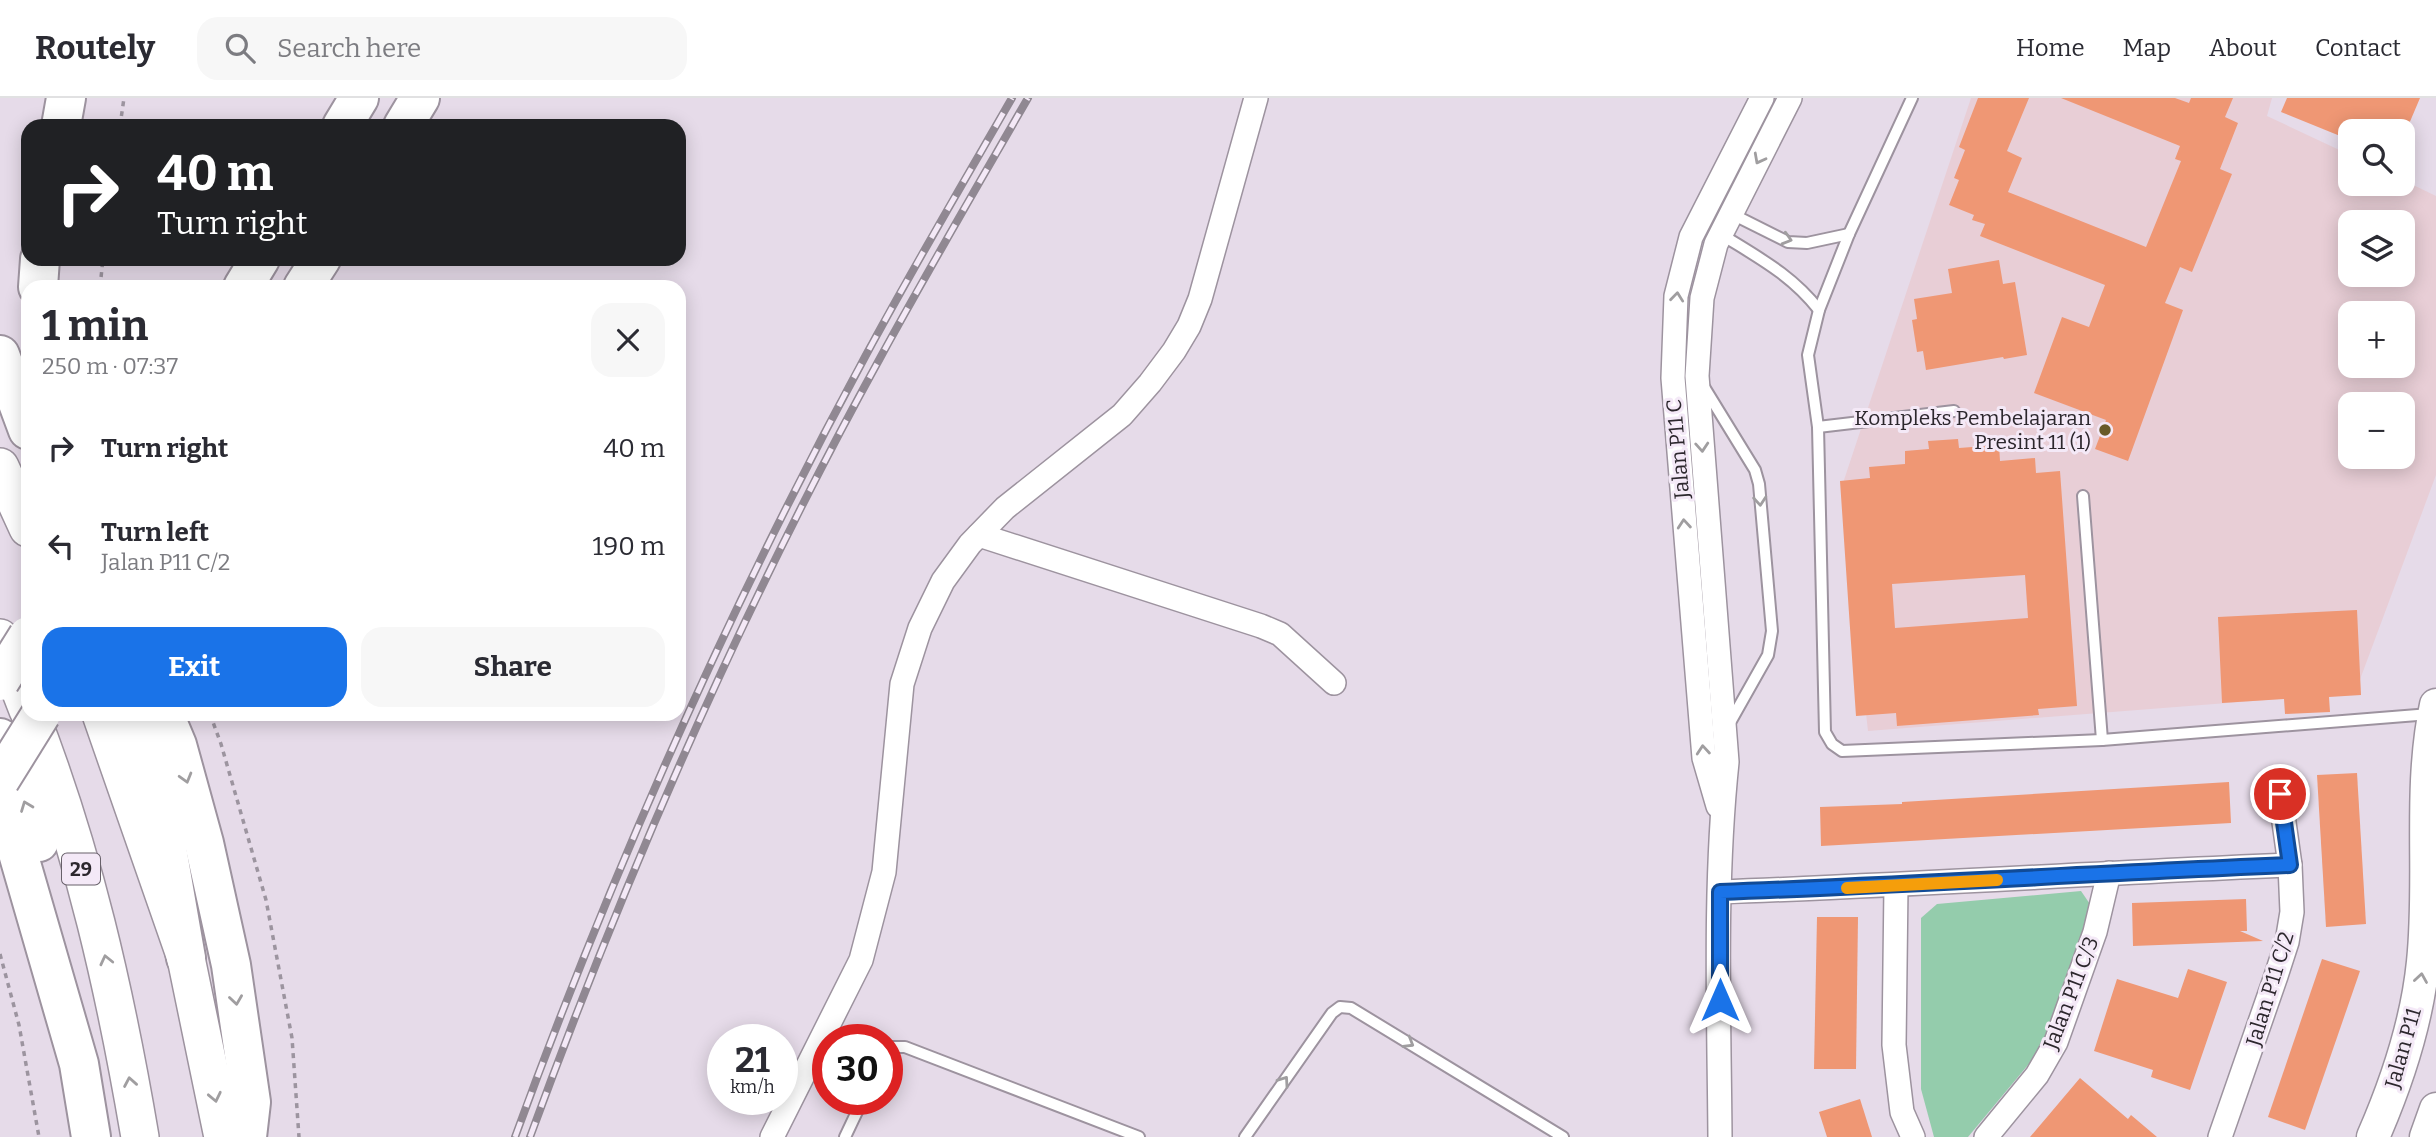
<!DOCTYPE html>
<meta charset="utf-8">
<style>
body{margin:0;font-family:Bitter,serif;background:#f7f7f7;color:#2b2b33;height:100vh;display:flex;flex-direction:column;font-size:26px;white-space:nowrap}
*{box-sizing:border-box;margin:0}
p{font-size:23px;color:#7c7c81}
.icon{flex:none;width:38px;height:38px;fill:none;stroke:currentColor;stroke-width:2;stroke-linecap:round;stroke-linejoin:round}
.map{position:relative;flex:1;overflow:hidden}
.drawer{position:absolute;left:21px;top:182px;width:665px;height:441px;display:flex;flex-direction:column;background:#fff;border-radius:21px;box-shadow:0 4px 18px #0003}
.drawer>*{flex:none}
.top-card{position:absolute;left:21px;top:21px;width:665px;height:147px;border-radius:21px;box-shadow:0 4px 18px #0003;background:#202124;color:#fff;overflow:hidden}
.buttons{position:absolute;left:2338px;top:21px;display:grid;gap:14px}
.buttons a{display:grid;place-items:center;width:77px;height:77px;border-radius:14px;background:#fff;box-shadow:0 4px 18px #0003;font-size:35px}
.speed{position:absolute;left:707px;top:926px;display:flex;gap:14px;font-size:35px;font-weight:700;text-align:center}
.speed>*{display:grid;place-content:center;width:91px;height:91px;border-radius:50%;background:#fff;box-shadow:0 4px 18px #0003;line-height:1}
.speed small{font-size:18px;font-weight:400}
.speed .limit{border:10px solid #d22;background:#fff;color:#111}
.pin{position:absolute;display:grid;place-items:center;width:60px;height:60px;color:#fff;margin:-30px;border:4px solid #fff;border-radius:50%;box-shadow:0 2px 7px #0007}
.me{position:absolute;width:77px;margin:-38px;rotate:0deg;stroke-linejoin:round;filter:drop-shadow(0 0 5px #0008)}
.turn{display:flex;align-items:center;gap:24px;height:147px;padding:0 21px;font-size:32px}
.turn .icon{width:91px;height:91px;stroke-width:2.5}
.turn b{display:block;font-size:49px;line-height:60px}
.round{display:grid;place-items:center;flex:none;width:74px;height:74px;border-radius:21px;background:#f7f7f7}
.head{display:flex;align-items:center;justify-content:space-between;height:119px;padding:0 21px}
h1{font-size:42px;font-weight:700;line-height:52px}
.action{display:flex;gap:14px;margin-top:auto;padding:14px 21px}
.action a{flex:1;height:80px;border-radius:21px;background:#1a73e8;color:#fff;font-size:28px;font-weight:700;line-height:80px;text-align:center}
.action a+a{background:#f7f7f7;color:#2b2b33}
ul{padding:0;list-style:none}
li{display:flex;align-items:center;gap:21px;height:98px;padding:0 21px}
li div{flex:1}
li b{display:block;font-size:26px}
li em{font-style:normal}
header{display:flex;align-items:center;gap:42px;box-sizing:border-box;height:98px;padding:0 35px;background:#fff;border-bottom:2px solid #e1e1e2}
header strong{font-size:33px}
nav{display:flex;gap:38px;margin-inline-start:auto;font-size:24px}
.search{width:490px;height:63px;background:#f7f7f7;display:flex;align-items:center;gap:18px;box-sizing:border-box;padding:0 24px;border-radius:21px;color:#7c7c81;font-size:26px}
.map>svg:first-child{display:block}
</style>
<header>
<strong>Routely</strong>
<div class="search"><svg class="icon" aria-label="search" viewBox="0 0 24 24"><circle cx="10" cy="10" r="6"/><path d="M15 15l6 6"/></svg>Search here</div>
<nav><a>Home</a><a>Map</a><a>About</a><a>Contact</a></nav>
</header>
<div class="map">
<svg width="2436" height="1039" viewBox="0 0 2436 1039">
<rect width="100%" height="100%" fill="#e6dbe9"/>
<path fill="#e8ced6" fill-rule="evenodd" d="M1971,0h301l-5,18 83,39v29h53v-4l33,16v279l-81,218 -487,38 -27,-242zM2350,124h53v53h-53zM2350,215h53v53h-53zM2350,306h53v53h-53z"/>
<polygon fill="#94ccac" points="2081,793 2092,809 2048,943 1968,1039 1934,1039 1921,991 1921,820 1937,806"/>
<g fill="#ef9774" fill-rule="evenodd">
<polygon points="1978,0 2029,0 2007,53 2022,60 2008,94 2146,149 2181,63 2175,61 2180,48 2061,0 2175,0 2189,5 2191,0 2233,0 2225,19 2238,25 2220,71 2232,76 2192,174 2180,169 2165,205 2183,212 2128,363 2095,351 2106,322 2034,295 2062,219 2089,229 2105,187 1980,138 1985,126 1972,122 1974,117 1949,107 1959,82 1954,80 1965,52 1959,49"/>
<polygon points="2287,0 2420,0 2406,33 2350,33 2350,42 2281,14"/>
<polygon points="1999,162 2003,186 2015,184 2027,257 2004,261 2003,259 1926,272 1923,253 1917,254 1912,222 1917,221 1914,201 1952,195 1948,171"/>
<path d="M1958,341l1,9 40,-3 1,16 35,-3 1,15 24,-2 17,235 -39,3 1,6 -142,11 -1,-13 -40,3 -16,-235 30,-3 -1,-11 36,-3v-13l24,-2 -1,-8zM2025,477l3,43 -133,10 -3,-44z"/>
<polygon points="2357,512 2361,597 2329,599 2330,614 2285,616 2284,601 2222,605 2218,519"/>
<polygon points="2357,675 2366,826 2326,829 2317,677"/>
<polygon points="2229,684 2231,725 1821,748 1820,709 1902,706 1902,704"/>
<polygon points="2246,801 2247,833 2240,833 2263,843 2133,848 2132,805"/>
<polygon points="1817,819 1858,819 1856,971 1814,971"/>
<polygon points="2322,861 2360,873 2305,1032 2268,1019"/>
<polygon points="2188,871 2227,884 2190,992 2151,979 2153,972 2094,953 2117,881 2178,900"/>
<polygon points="2080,980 2128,1021 2131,1017 2157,1039 2030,1039"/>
<polygon points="1860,1001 1872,1039 1827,1039 1819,1014"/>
</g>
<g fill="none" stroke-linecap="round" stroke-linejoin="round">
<g stroke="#9d939f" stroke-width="14">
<g id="service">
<polyline points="1912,0 1849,136 1819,212 1808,257 1818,329 1825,634 1832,646 1842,653 2102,642 2430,616"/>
<polyline points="1730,115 1788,144 1807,145 1849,136"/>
<path d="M1719,135c38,24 72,41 100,77"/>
<polyline points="1704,289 1755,372 1759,386 1772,533 1768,557 1728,628"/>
<polyline points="1818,329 1954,313"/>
<polyline points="2083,398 2102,642"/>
<polyline points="887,954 893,949 905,949 1139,1039"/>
<polyline points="845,1039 863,1001"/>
<polyline points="1245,1039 1332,915 1340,909 1351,910 1563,1039"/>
</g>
</g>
<g stroke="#9d939f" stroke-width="26">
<g id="minor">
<polyline points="979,437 1261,528 1280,536 1334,585"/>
<polyline points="1718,708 1704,660 1673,280 1676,198 1691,139 1762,0"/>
<polyline points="1896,788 1894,947 1902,1014 1913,1039"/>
<path d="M1720,794c190,-7 380,-19 570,-27"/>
<polyline points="772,1039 861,862 884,774 902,586 920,530 943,483 970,446 1005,410 1122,317 1150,285 1174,253 1189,228 1200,201 1256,0"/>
<path d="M1720,1039c-1,-125 -6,-251 7,-375l-30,-386 5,-78 14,-54 74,-146"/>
<polyline points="1986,1039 2037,977 2056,944 2095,834 2109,775"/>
<polyline points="2220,1039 2276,878 2287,844 2292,814 2290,767 2280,696"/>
</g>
</g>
<g stroke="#9d939f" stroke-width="35">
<g id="secondary">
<path d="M2373,1039c24,-55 44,-115 50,-175 9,-85 -5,-172 13,-257"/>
<polyline points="2426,1039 2436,1011"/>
</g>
</g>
<g stroke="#9d939f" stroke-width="40">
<g id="trunk">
<polyline points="0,369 28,430"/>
<polyline points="0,540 28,612"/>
<path d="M30,616c54,139 85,276 110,423"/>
<polyline points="101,616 186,860 223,1039"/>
</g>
</g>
<g stroke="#9d939f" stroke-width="42">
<g id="motorway">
<polyline points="61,28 66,0"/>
<polyline points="342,28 359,0"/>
<polyline points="403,28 420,0"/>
<polyline points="38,189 40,161"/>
<polyline points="243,189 260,161"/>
<polyline points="303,189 321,161"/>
<polyline points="0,257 28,332"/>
<polyline points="128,616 158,698 186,860"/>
<polyline points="164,616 177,647 204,745 231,867 251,1004 247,1039"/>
<polyline points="0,640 39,744"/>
<polyline points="0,711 18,755 79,966 91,1039"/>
</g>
</g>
<g stroke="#9c949f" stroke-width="3.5" stroke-dasharray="5 5" stroke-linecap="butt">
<polyline points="120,28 124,0"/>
<polyline points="100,189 103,161"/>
<polyline points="210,616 221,646 266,802 292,940 299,1039"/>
<polyline points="0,856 19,927 39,1039"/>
</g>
<use href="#service" stroke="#fff" stroke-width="10"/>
<use href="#minor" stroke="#fff" stroke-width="23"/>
<use href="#secondary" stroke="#fff" stroke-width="32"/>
<use href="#trunk" stroke="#fff" stroke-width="37"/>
<use href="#motorway" stroke="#fff" stroke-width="38"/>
<g stroke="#908892" stroke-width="8">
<g id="rail">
<path d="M515,1039c98,-268 215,-531 351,-782 47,-87 97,-172 146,-257"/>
<path d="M530,1039c97,-265 213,-530 349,-777 48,-88 99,-175 149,-262"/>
</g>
</g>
<use href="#rail" stroke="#f4e9f7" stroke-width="5" stroke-dasharray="16" stroke-linecap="butt"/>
<g stroke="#9d939f" stroke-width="42" stroke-linecap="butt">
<g id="motorway-bridge">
<polyline points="0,583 28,538"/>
<polyline points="0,682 41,616"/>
</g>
</g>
<use href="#motorway-bridge" stroke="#fff" stroke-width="38"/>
</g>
<defs><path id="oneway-chevron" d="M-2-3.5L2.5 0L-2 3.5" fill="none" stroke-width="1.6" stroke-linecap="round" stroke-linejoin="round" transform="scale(1.75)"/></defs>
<g stroke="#a09ea0">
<use href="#oneway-chevron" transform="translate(1759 61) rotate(118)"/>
<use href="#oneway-chevron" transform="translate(1787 141) rotate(16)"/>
<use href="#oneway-chevron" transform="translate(1677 199) rotate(-84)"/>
<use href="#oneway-chevron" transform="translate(1702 349) rotate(86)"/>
<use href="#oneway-chevron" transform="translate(1760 403) rotate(85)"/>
<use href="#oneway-chevron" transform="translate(1684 426) rotate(-95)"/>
<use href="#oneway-chevron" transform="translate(1703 652) rotate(-95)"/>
<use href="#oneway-chevron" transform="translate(186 680) rotate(74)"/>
<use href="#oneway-chevron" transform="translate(26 708) rotate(-111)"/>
<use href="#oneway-chevron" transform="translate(106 862) rotate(-103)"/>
<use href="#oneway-chevron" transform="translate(2421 880) rotate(-81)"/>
<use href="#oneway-chevron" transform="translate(236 902) rotate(82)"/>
<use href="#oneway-chevron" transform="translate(1409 945) rotate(31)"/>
<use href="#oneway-chevron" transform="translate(1284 983) rotate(-55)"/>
<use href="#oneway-chevron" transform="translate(130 984) rotate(-100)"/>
<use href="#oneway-chevron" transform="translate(215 999) rotate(78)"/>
</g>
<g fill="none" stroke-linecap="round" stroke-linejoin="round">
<g stroke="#114b97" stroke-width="18">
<path id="route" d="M1720,902v-108c190,-7 380,-19 570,-27l-10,-71"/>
</g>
<use href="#route" stroke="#1a73e8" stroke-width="12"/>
<polyline stroke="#f59e0b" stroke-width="12" points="1847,790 1997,782"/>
</g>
<circle fill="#695a28" stroke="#f4e9f7" stroke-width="2.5" cx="2105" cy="332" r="7"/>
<g text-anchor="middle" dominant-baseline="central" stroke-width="6" stroke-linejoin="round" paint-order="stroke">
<rect fill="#f4e9f7" stroke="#68616a" stroke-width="2" x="62" y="755.5" width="38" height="31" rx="5"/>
<g font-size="19" font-weight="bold" fill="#2c272d">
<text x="81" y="771">29</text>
</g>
<g font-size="21" fill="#2c272d" stroke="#f4e9f7" text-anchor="end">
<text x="2091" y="320">Kompleks Pembelajaran<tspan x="2091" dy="24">Presint 11 (1)</tspan></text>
</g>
<g font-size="21" fill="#2c272d" stroke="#f4e9f7">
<text transform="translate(1678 351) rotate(-95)">Jalan P11 C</text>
<text transform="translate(2270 891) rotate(-73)">Jalan P11 C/2</text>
<text transform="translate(2071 895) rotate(-69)">Jalan P11 C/3</text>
<text transform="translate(2403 950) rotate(-74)">Jalan P11</text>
</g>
</g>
</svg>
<div class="buttons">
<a><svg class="icon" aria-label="search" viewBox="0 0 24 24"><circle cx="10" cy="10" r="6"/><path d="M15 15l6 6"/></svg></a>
<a><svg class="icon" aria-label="layers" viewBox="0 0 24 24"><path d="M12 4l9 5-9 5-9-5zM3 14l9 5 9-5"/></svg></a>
<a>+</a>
<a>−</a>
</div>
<div class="speed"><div>21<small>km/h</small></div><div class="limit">30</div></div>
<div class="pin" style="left:2280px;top:696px;background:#d93025"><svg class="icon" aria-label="arrive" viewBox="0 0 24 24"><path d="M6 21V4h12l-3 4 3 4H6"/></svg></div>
<svg class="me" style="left:1720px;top:902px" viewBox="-20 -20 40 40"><path d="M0-17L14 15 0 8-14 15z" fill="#1a73e8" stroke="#fff" stroke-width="4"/></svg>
<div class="top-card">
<div class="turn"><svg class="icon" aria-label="right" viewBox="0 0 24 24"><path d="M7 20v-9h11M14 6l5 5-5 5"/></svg><div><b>40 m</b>Turn right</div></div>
</div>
<section class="drawer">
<div class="head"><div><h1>1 min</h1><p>250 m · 07:37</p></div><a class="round"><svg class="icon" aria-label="close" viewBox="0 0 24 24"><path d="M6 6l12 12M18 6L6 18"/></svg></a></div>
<ul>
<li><svg class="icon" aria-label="right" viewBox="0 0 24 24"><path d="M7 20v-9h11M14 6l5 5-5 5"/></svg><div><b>Turn right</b></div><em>40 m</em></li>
<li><svg class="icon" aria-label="left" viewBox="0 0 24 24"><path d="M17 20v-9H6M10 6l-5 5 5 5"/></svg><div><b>Turn left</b><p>Jalan P11 C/2</p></div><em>190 m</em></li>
</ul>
<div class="action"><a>Exit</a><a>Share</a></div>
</section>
</div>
